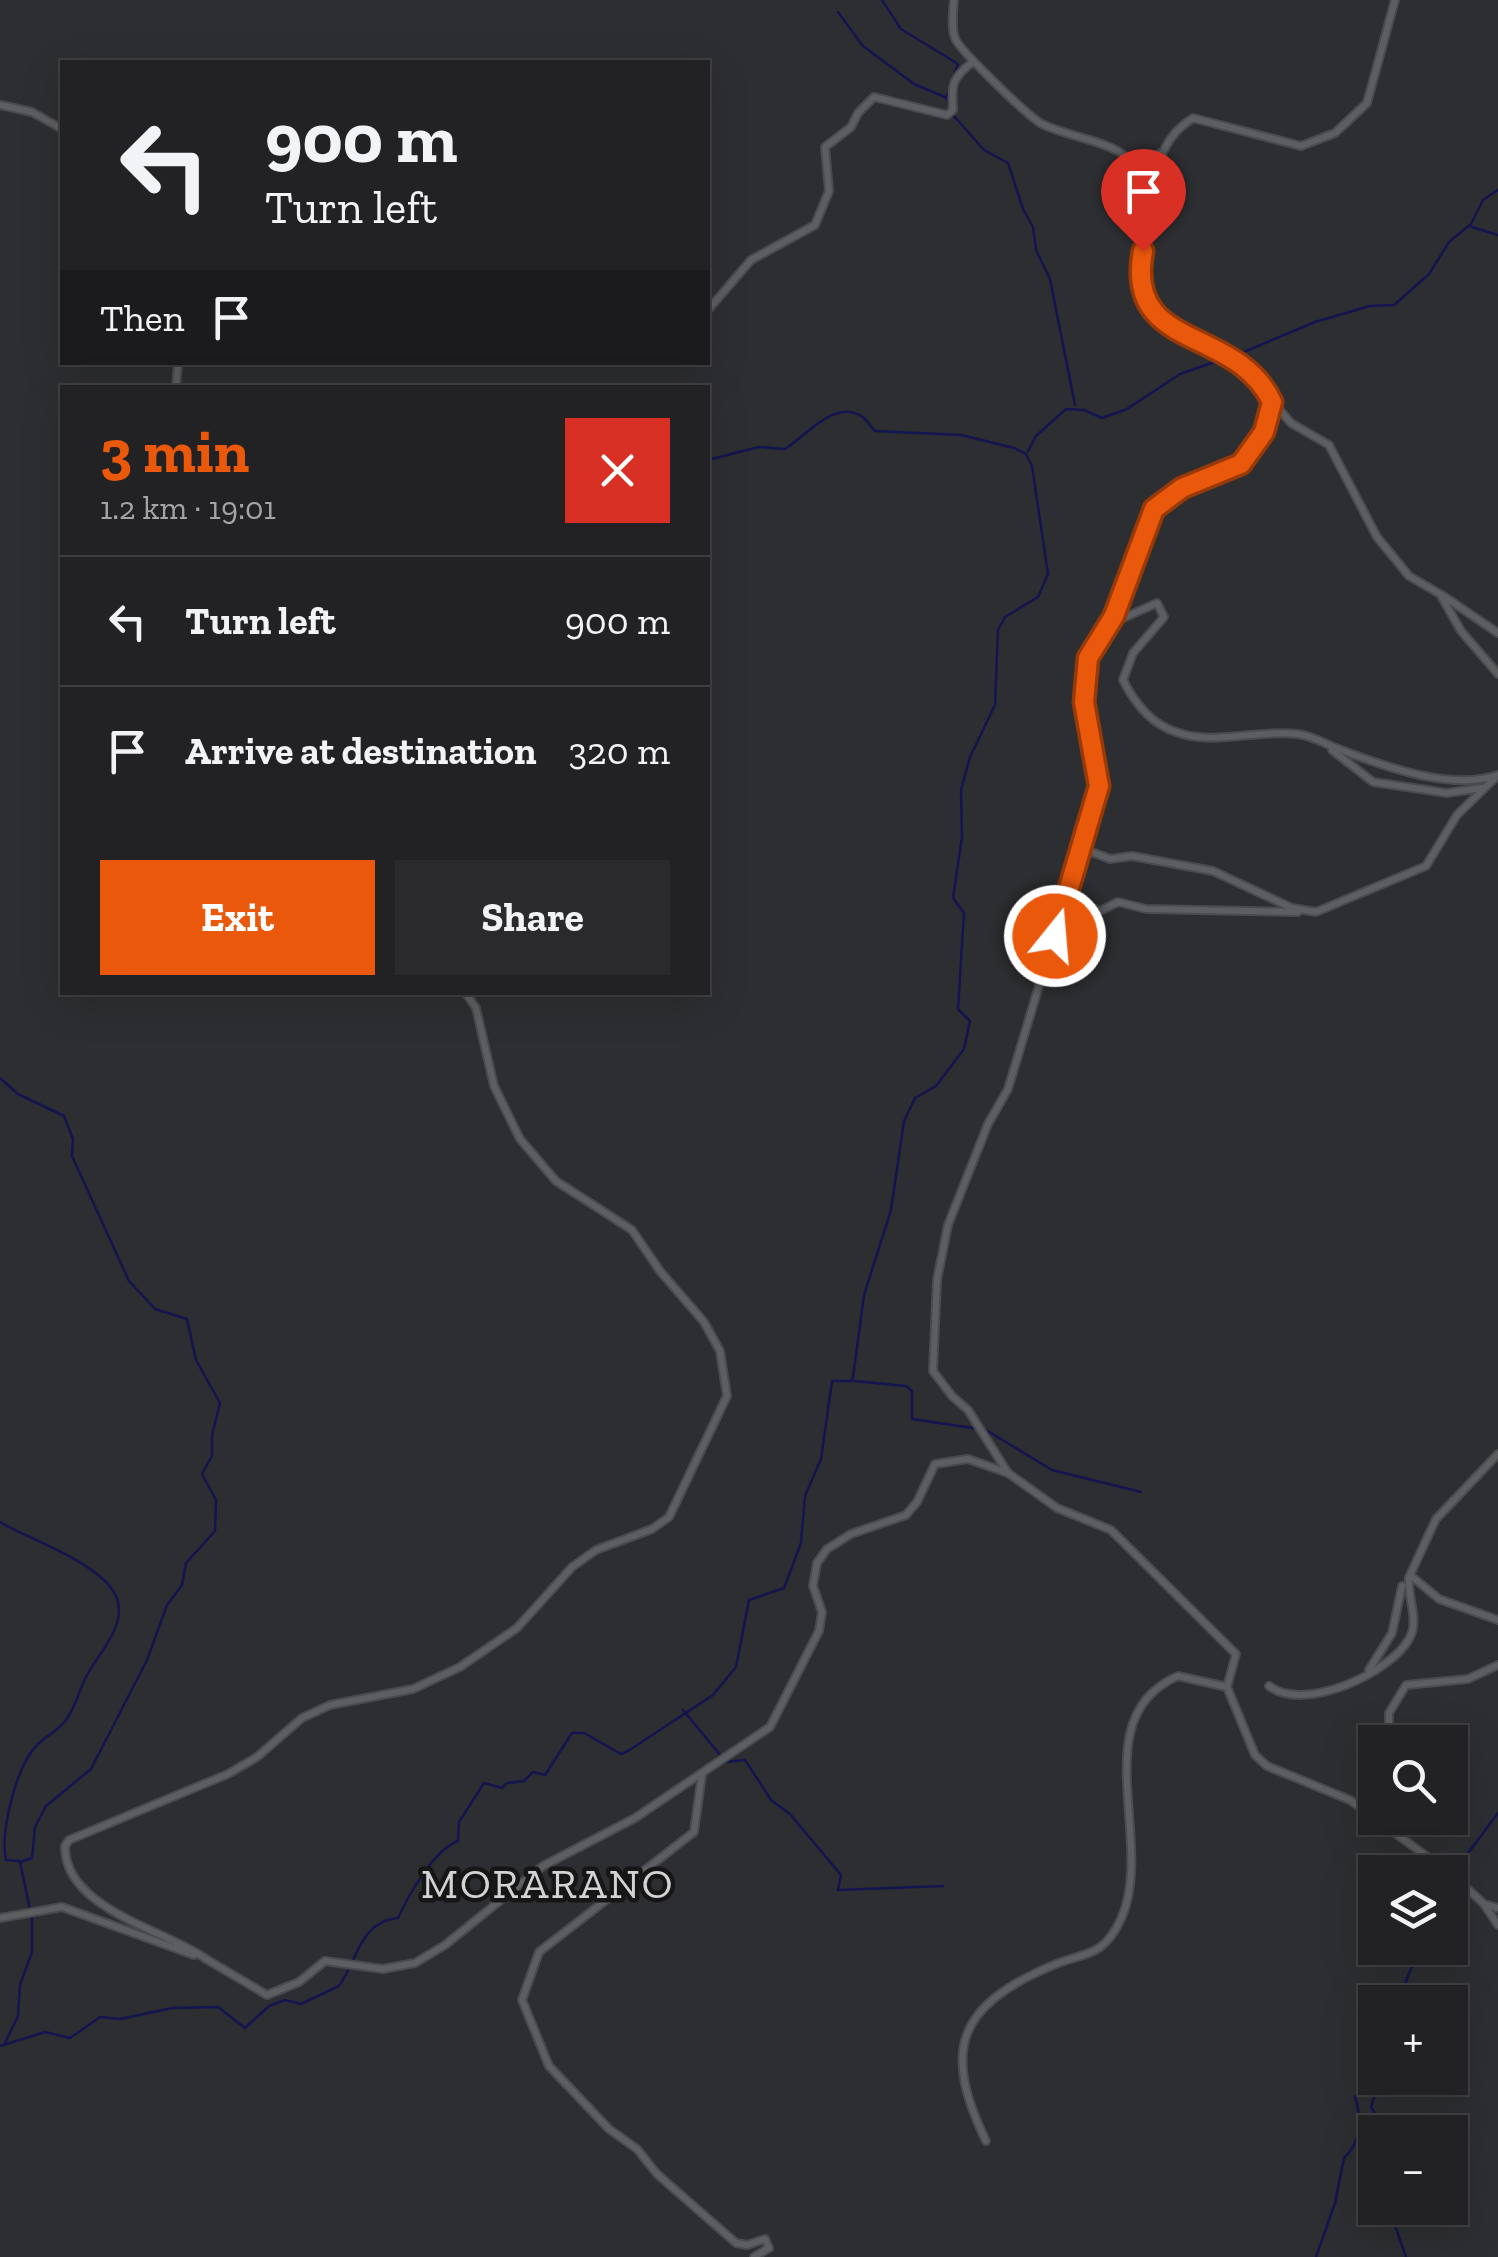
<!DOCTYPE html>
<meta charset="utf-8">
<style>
body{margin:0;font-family:"Zilla Slab",serif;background:#2a2a2d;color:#f1f3f6;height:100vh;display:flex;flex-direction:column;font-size:38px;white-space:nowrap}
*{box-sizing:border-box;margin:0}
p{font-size:32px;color:#a2a4a7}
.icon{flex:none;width:55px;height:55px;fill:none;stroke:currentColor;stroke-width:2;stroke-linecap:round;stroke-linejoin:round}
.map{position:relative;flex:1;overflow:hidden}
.details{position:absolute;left:60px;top:385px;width:650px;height:610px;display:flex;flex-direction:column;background:#222225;border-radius:0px;box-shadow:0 10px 40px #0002,0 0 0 2px #3f3f42}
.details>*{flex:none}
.top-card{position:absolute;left:60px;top:60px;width:650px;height:305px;border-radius:0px;box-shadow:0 10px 40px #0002,0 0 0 2px #3f3f42;background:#222225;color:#f1f3f6;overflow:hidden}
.tools{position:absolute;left:1358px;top:1725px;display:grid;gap:20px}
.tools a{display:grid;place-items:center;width:110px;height:110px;border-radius:0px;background:#222225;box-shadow:0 10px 40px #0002,0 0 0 2px #3f3f42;font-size:50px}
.pin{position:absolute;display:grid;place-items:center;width:85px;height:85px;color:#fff;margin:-102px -42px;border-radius:50% 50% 50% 0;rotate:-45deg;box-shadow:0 0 10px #0007}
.pin .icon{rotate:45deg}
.me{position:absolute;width:110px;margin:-55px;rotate:17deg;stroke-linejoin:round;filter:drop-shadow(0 0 8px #0008)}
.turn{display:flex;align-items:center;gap:35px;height:210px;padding:0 40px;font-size:45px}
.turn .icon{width:130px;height:130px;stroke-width:2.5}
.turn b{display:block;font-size:70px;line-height:85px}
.then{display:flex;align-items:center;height:95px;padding:0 40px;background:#0003;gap:20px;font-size:38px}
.round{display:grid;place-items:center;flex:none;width:105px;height:105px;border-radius:0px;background:#2a2a2d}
.overview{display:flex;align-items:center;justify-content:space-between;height:170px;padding:0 40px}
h1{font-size:60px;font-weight:800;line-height:75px;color:#ea580c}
.button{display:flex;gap:20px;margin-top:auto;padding:20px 40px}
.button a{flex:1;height:115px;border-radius:0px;background:#ea580c;color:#fff;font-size:40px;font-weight:800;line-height:115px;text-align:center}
.button a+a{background:#2a2a2d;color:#f1f3f6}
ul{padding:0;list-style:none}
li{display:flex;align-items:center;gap:30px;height:130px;padding:0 40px;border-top:2px solid #3f3f42}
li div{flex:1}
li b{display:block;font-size:38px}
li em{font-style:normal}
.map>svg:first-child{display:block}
</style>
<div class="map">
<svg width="1498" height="2257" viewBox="0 0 1498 2257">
<rect width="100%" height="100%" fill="#2d2e31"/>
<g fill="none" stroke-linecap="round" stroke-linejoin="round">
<g stroke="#131450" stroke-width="2.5">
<polyline points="882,0 901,29 958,64 947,96"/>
<polyline points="838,12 863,46 914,84 947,98 950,107"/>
<polyline points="953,115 984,150 1008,163 1023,209 1033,227 1036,250 1050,279 1075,405"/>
<polyline points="1472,227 1498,235"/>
<polyline points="1234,356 1315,322 1370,306 1394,305 1429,274 1449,242 1471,224 1483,200 1498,190"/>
<polyline points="1028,451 1036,436 1066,409 1084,410 1102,418 1127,409 1180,374 1226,358"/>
<polyline points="0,1078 18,1094 64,1116 73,1139 72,1156 129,1281 155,1309 187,1319 196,1360 220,1403 212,1435 212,1456 202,1474 216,1500 215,1531 186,1563 182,1585 167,1605 147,1660 91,1769 46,1806 35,1827 32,1858 20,1862 32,1919 32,1952 20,1985 18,2016 5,2043"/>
<polyline points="854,1381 906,1386 912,1391 912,1419 986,1430 1052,1470 1141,1492"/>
<path d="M0,1522c30,18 101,41 116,74 13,30 -20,59 -31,83 -7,15 -9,27 -19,41 -8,11 -20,16 -29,25 -21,21 -37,87 -31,115l13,1"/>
<polyline points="683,1710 721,1756"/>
<polyline points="725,1762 745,1760 771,1800 790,1814 841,1875 838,1890 943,1886"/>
<polyline points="1454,1872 1498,1813"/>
<polyline points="1398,2002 1419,1948"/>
<path d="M0,2046l45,-14 25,6 30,-21 20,2 52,-11 46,-1 27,21 24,-22 16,-6 16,4 38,-18c18,-25 21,-65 59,-68 11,-24 36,-68 60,-77l1,-19 25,-39 18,5 5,-5 17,-2 9,-9 12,3 27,-42h12l37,21 7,-3 85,-56 23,-28 13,-67 35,-12 17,-45 4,-47 16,-37 11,-78h19l2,-4 11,-82 27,-85 13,-89 11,-23 21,-12 28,-37 6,-28 -12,-12 6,-96 -11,-15 9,-61 -1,-47 9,-33 25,-52 3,-75 7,-13 33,-20 10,-23 -16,-108 -6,-12 -12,-6 -53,-13 -86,-4c-4,-4 -7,-9 -11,-13 -28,-22 -60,20 -79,31l-26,-2 -51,13"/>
<polyline points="1380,2078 1371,2107 1387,2132"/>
<polyline points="1389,2208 1406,2257"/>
<path d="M1316,2257l19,-54 9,-45c17,-15 18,-40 11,-61l20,-28"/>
</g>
<g stroke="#4a4b4e" stroke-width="10">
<g id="minor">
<path d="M954,0c-1,12 -3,27 1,38 4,12 74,79 87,86 33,16 69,14 96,43 40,42 -16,93 10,139 26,45 93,29 125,96l-9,31 -23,31 -59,24 -28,21 -40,107 -26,41 -4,45 15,84 -91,303 -20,35 -40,101 -11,55 -4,91 19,25 16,14 40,63 49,35 54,22 125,124 -9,33 28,68 12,11 83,34 98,72"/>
<polyline points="0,105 32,112 62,129"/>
<polyline points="1135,160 1144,162 1160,153"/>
<path d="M1153,191c6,-32 11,-55 40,-73l108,28 34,-13 32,-30 28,-103"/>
<path d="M708,310l43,-50 64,-35 14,-34 -4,-44 26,-20 7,-14 16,-16 73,18 6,-5c-2,-24 -1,-33 20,-48"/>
<polyline points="176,388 178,362"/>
<polyline points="1273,402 1291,423 1329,445 1377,537 1409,576 1440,594 1461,631 1498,674"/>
<polyline points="1442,595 1498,633"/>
<path d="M1110,624l47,-21 7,14 -31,36 -10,27c11,22 28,44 53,52 38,14 83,-3 122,2 15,2 29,11 43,16 45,17 111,41 157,25"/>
<polyline points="1332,750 1373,782 1447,793 1482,788"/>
<polyline points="1081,848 1110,859 1132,856 1213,871 1292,908 1316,912 1426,866 1457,815 1497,776"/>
<polyline points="1067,899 1100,911 1118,902 1146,909 1298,912"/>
<polyline points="1498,1454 1436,1519 1410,1575 1439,1599 1498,1620"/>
<polyline points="1369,1670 1392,1633 1402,1586"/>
<path d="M1269,1686c35,27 121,-13 140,-47 11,-18 -2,-41 0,-62"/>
<polyline points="1389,1742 1389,1713 1406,1685 1468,1679 1498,1665"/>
<polyline points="702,1774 694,1832 539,1952 522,2000 549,2066 609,2129 637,2149 657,2174 736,2243 747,2245 765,2239 769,2248 754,2257"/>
<polyline points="1450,1873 1483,1903 1498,1925"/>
<polyline points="1484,1904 1498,1908"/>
<polyline points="0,1918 62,1907 194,1955"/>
<path d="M206,1959c-40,-29 -142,-50 -141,-113l4,-6 159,-66 29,-17 45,-39 28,-13 83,-16 47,-22 57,-39 55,-61 24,-17 56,-21 17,-12 58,-121 -7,-45 -16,-29 -44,-51 -28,-41 -76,-49 -36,-42 -26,-53 -18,-78 -11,-16"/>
<polyline points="206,1959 267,1995 299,1982 325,1961 383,1969 415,1963 445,1945 543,1866 635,1818 770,1727 819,1631 822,1612 813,1586 817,1563 827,1549 851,1534 906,1515 917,1502 935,1464 968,1459 1008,1473"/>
<path d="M986,2141c-43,-89 -30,-134 63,-174 34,-16 53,-7 72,-48 35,-77 -38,-202 57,-243l49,11"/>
</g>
</g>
<use href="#minor" stroke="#5d5e62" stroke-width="6"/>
</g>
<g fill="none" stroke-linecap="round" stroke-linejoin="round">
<g stroke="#983908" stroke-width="25">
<path id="route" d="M1055,936l44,-150 -15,-84 4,-44 26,-42 40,-107 28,-21 59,-24 23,-32 8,-30c-36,-77 -148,-50 -129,-151"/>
</g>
<use href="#route" stroke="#ea580c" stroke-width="18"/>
</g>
<g text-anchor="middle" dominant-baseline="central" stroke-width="9" stroke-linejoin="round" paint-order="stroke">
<g font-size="42" letter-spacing="2.5" fill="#d2d3d5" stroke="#161617">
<text x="548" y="1883">MORARANO</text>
</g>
</g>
</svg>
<div class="tools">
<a><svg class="icon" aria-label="search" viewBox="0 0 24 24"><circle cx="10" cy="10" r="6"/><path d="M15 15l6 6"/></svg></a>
<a><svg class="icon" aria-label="layers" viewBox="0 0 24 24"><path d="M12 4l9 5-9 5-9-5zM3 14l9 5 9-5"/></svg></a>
<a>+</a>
<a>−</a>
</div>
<div class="pin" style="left:1143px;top:251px;background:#d93025"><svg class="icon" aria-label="arrive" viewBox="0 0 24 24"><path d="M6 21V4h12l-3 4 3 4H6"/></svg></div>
<svg class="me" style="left:1055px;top:936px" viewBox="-20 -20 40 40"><circle r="17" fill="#ea580c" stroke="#fff" stroke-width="3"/><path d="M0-11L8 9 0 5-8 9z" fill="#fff"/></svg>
<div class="top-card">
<div class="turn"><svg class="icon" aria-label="left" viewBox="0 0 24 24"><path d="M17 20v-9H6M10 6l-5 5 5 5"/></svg><div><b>900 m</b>Turn left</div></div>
<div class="then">Then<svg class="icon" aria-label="arrive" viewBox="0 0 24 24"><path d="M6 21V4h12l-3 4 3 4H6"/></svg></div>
</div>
<section class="details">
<div class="overview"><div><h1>3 min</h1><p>1.2 km · 19:01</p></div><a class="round" style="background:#d93025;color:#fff"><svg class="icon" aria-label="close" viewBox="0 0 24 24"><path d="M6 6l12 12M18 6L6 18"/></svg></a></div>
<ul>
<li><svg class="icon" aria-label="left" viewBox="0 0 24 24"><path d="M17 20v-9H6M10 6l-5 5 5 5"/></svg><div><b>Turn left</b></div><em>900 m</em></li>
<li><svg class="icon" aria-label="arrive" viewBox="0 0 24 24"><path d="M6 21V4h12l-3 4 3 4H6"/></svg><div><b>Arrive at destination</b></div><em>320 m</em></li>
</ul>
<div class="button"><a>Exit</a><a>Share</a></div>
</section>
</div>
